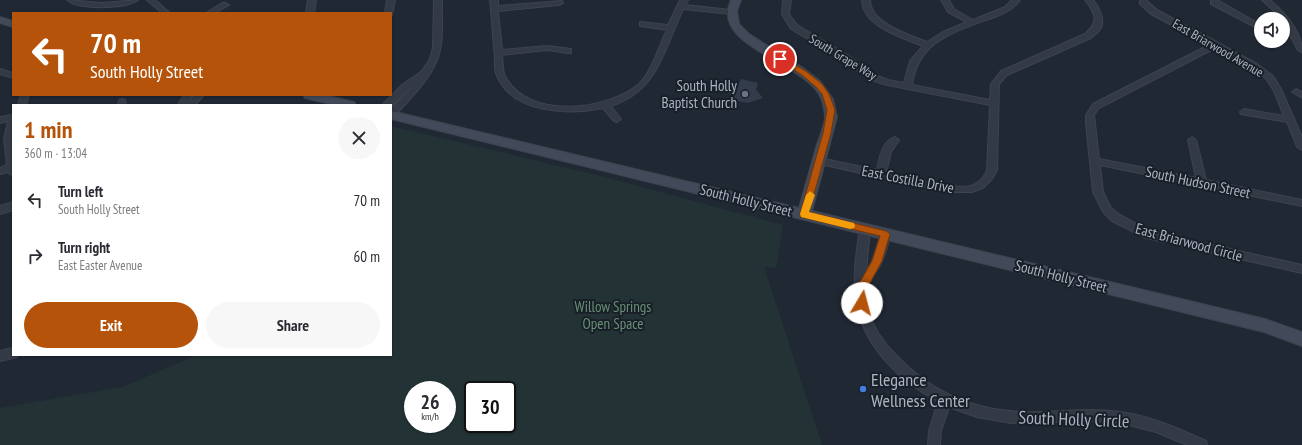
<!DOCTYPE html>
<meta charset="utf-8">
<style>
body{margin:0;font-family:"PT Sans Narrow",sans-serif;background:#f7f7f7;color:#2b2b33;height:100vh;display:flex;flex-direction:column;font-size:15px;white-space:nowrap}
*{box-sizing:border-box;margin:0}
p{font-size:13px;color:#7c7c81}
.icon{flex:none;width:22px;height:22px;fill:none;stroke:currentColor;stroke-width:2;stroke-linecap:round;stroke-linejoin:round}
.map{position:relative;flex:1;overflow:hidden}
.sheet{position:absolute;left:12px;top:104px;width:380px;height:252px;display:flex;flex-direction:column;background:#fff;border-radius:0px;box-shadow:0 1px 3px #0004}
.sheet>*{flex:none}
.hud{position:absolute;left:12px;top:12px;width:380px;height:84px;border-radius:0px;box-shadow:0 1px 3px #0004;background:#b45309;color:#fff;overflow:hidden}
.tools{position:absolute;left:1254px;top:12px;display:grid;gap:8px}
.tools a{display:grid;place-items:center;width:36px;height:36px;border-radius:50%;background:#fff;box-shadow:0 1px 3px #0004;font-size:20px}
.speed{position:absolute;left:404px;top:381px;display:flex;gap:8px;font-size:20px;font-weight:700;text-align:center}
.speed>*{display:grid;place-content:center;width:52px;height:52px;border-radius:50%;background:#fff;box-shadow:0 1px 3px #0004;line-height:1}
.speed small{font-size:10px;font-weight:400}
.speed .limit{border:2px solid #111;border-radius:6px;background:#fff;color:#111}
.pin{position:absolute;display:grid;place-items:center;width:34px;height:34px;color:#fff;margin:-17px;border:2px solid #fff;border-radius:50%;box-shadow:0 1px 4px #0007}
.me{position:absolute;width:44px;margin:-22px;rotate:8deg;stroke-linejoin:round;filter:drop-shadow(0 0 3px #0008)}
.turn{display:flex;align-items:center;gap:14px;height:84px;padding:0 12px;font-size:18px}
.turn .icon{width:52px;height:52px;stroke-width:2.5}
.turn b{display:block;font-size:28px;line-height:34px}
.round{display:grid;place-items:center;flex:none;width:42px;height:42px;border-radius:21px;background:#f7f7f7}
.overview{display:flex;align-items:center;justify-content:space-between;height:68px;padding:0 12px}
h1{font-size:24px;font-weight:600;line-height:30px;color:#b45309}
.action{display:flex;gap:8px;margin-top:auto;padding:8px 12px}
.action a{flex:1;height:46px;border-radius:24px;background:#b45309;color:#fff;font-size:16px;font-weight:600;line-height:46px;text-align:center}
.action a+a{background:#f7f7f7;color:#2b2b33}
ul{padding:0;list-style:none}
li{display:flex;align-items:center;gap:12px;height:56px;padding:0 12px}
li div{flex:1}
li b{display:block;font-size:15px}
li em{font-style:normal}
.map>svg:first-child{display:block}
</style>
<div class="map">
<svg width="1302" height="445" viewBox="0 0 1302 445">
<rect width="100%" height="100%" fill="#202834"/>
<path fill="#223235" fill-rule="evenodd" d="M391,126l214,51 178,48 -7,43 -12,-1 58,178h-822v-37l122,-21 75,-32h194zM413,390h34v34h-34zM473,390h34v34h-34z"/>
<polygon fill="#323c4b" points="741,79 758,83 756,90 763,98 748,103 731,100 732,97 726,90 738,85"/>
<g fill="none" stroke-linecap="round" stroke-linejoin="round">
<g stroke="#3d434f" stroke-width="2">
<g id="street">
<path d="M67,0l35,3 36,-3c-12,9 -59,10 -71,0z"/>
<polygon points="147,0 155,0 170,13 162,13"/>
<polygon points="308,0 316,0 314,13 306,13"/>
<polygon points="387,0 395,0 392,15 391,13 385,13"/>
<path d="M434,0h8c-1,16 2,35 -2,50 -5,25 -29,48 -46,66l-3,1v-8l23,-25 -23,22 -8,-1 1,-2 18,-18 20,-14 8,-12 3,-11z"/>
<path d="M490,0h8v6l64,-5 1,2 -4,2 -61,6 4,39 45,-4 24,3v4h-3l-21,-3 -45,5c1,6 0,16 3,21 22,44 102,35 134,8 13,-12 20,-39 28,-54l-27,-4v-4l28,3 12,-25h8l-3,5 46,5 4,2 -4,2 -48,-5c-19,41 -25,82 -72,97l10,13 -4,3 -3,-1 -11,-13c-35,7 -89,6 -106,-32 -3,-5 -2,-13 -2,-18 -2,-19 -3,-39 -5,-58z"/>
<path d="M783,0h8l-2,14 8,11 52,31 24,18 15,6 16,3 6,-22 13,-15c-20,-8 -61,-20 -61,-46h8c0,23 39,35 57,42l16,-10 24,-10 -19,-10 -7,-12h8l5,9 19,11 32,-13 7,-7h8c-9,12 -20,15 -34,20 -35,13 -68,22 -74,65l78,15 1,-16 10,-13 84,-37c14,-12 11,-20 0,-34h8c6,7 12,19 8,28 -2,4 -7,7 -10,10l-84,37 -8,9 -2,86 -5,9 -9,9 -11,4h-26l-126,-28 -5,-3 5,-3 57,12c2,-11 5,-29 18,-33l4,3 -8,12 -5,20c19,5 73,21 89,12 6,-3 10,-9 12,-14l3,-65 -82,-16 -25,-5 -16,-6 -24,-18 -52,-31 -9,-15z"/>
<path d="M1140,0h6l11,10 100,54 16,12 8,13 21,48v13l-5,-3 -10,-25 -46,-8 -1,-2 4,-3 40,7c-5,-11 -9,-28 -18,-37 -13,-14 -34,-22 -51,-31l-116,60 -5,7 5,44 97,19 -8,-38 4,-3 4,3 10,40 96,20v6l-202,-41 3,27 8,16 9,7 29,16 153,34v8l-156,-35 -34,-17 -8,-8 -11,-21 -7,-69v-8l7,-11 116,-59 -58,-31 -11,-10z"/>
<polygon points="1211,0 1217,0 1261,25 1261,30 1211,4"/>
<path d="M1262,0h8c15,13 32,31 32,52l-4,-2 -15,-28v-3z"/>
<polygon points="222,3 225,3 229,5 215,13 206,13"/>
<polygon points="0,69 13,73 13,78 0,74"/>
<polygon points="1296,89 1302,92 1302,98 1292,92"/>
<polygon points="21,95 29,95 26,105 18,105"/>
<polygon points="184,95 192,95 188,102 195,95 204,95 195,105 178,105"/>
<polygon points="122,99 125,100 126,105 118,105 119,100"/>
<polygon points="13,115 13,175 10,174 8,172 0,174 0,168 7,165 4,139 8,121 0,123 0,117"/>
<polygon points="13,202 13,210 0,214 0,206"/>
<path d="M865,225l4,1 1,3 -4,43 6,-11 10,-30h8l1,3c-3,9 -5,20 -10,29 -3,7 -15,21 -15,29 -2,22 14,47 29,62 40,43 87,60 146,58 26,-1 53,-4 79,0 30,4 58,16 86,29l1,4h-20l-31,-13 -35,-9 -26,-2 -84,2 -34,-6 -28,-10 -8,24 -1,14h-12l1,-14 9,-30c-37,-18 -73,-54 -81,-95 -5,-26 -1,-52 3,-77l1,-3z"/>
<polygon points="13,348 13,355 18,355 17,357 0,361 0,351"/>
</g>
</g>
<g stroke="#3d434f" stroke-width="2">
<g id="secondary">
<path d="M731,0h10l-4,11 2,13 10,10 54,34 17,13 13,18 4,18 -25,94 453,108 37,13v14l-38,-14 -873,-213v-8l408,97c6,-21 12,-43 18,-64 3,-8 7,-18 8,-26 0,-5 -2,-14 -3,-18 -14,-38 -113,-52 -91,-100z"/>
<polygon points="0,17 13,21 13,27 0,23"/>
<polygon points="303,95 324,95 354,102 356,105 335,105 305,98"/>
</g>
</g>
<use href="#street" fill="#333a45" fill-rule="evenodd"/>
<use href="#secondary" fill="#424958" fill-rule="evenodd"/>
</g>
<polygon fill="#b45309" stroke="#753606" points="777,57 782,57 807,72 822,84 829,94 835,110 831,133 809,212 886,231 890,234 882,261 866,290 867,303 865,306 858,306 856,289 872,261 880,236 801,217 800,214 823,133 827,110 822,94 816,87 802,75 777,60"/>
<polygon fill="#f59e0b" points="810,191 815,195 809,212 854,223 855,226 854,228 850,229 801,217 800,214 806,195"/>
<circle fill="#6b7280" stroke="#191f29" stroke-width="1.5" cx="745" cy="94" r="4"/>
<circle fill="#3f7fe0" stroke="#191f29" stroke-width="1.5" cx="863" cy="389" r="4"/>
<g text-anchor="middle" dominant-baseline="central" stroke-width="4" stroke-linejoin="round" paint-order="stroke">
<g font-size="13" fill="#adb4c2" stroke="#191f29">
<text transform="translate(1218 48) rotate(30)">East Briarwood Avenue</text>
<text transform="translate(843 57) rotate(31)">South Grape Way</text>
</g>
<g font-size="15" fill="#adb4c2" stroke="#191f29" text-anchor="end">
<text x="737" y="85">South Holly<tspan x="737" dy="17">Baptist Church</tspan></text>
</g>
<g font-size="15" fill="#adb4c2" stroke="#191f29">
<text transform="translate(908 179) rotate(11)">East Costilla Drive</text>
<text transform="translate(1198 182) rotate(12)">South Hudson Street</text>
<text transform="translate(746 200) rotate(14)">South Holly Street</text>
<text transform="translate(1189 242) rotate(15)">East Briarwood Circle</text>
<text transform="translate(1061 276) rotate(14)">South Holly Street</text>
</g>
<g font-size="15" fill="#679172" stroke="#191f29">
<text x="613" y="306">Willow Springs<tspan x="613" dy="17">Open Space</tspan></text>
</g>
<g font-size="18" fill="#adb4c2" stroke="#191f29" text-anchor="start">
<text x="871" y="379">Elegance<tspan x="871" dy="21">Wellness Center</tspan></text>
</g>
<g font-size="18" fill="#adb4c2" stroke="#191f29">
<text transform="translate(1074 419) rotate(2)">South Holly Circle</text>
</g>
</g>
</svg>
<div class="tools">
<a><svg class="icon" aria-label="sound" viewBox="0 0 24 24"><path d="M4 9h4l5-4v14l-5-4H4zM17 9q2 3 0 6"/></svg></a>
</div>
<div class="speed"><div>26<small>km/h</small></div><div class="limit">30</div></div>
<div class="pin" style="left:780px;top:59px;background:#d93025"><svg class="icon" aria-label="arrive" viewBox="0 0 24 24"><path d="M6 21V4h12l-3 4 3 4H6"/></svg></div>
<svg class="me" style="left:862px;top:303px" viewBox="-20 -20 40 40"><circle r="19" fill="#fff"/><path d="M0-13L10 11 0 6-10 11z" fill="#b45309"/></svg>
<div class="hud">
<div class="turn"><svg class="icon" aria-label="left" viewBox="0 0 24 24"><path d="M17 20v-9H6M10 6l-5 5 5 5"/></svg><div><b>70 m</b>South Holly Street</div></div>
</div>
<section class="sheet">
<div class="overview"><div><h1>1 min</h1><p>360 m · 13:04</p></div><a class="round"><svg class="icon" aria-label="close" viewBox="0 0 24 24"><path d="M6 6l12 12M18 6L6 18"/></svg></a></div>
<ul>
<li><svg class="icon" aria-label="left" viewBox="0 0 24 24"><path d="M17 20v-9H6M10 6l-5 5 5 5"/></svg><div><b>Turn left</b><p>South Holly Street</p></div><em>70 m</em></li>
<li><svg class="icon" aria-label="right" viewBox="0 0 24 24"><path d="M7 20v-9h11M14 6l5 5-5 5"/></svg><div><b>Turn right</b><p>East Easter Avenue</p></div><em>60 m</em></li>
</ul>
<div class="action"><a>Exit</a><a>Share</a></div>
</section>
</div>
